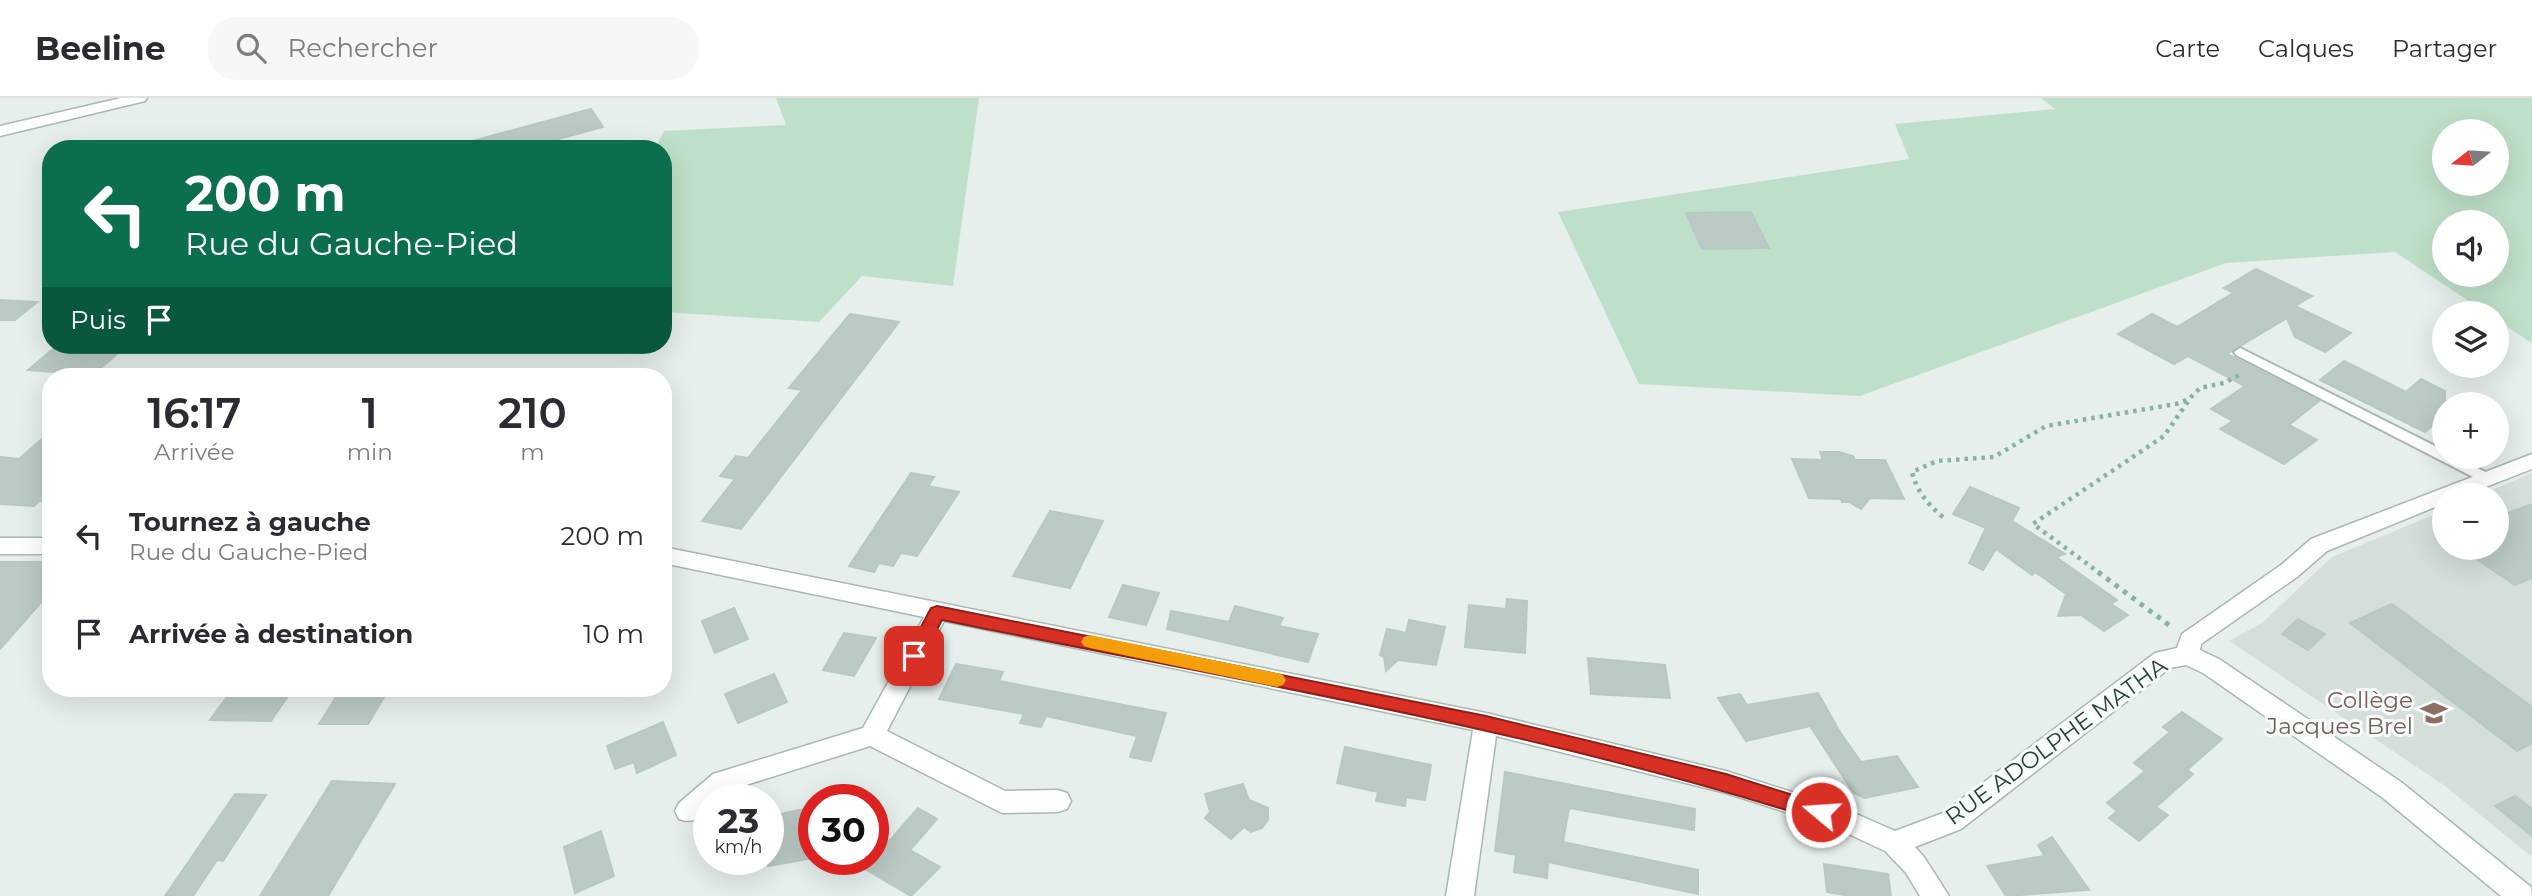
<!DOCTYPE html>
<html lang="fr">
<meta charset="utf-8">
<style>
body{margin:0;font-family:Montserrat,sans-serif;background:#f7f7f7;color:#2b2b33;height:100vh;display:flex;flex-direction:column;font-size:26px;white-space:nowrap}
*{box-sizing:border-box;margin:0}
p{font-size:23px;color:#7c7c81}
.icon{flex:none;width:38px;height:38px;fill:none;stroke:currentColor;stroke-width:2;stroke-linecap:round;stroke-linejoin:round}
.map{position:relative;flex:1;overflow:hidden}
.drawer{position:absolute;left:42px;top:270px;width:630px;height:329px;display:flex;flex-direction:column;background:#fff;border-radius:28px;box-shadow:0 7px 28px #0002}
.drawer>*{flex:none}
.top-card{position:absolute;left:42px;top:42px;width:630px;height:214px;border-radius:28px;box-shadow:0 7px 28px #0002;background:#0b6e4f;color:#fff;overflow:hidden}
.needle{width:46px;rotate:253deg}
.buttons{position:absolute;left:2432px;top:21px;display:grid;gap:14px}
.buttons a{display:grid;place-items:center;width:77px;height:77px;border-radius:50%;background:#fff;box-shadow:0 7px 28px #0002;font-size:35px}
.speed{position:absolute;left:693px;top:686px;display:flex;gap:14px;font-size:35px;font-weight:700;text-align:center}
.speed>*{display:grid;place-content:center;width:91px;height:91px;border-radius:50%;background:#fff;box-shadow:0 7px 28px #0002;line-height:1}
.speed small{font-size:18px;font-weight:400}
.speed .limit{border:10px solid #d22;background:#fff;color:#111}
.pin{position:absolute;display:grid;place-items:center;width:60px;height:60px;color:#fff;margin:-30px;border-radius:14px;box-shadow:0 4px 10px #0006}
.me{position:absolute;width:77px;margin:-38px;rotate:288deg;stroke-linejoin:round;filter:drop-shadow(0 0 5px #0008)}
.turn{display:flex;align-items:center;gap:24px;height:147px;padding:0 28px;font-size:32px}
.turn .icon{width:91px;height:91px;stroke-width:2.5}
.turn b{display:block;font-size:49px;line-height:60px}
.then{display:flex;align-items:center;height:66px;padding:0 28px;background:#0003;gap:14px;font-size:26px}
.eta{display:flex;justify-content:space-evenly;align-items:center;height:119px;text-align:center}
.eta b{font-size:42px;font-weight:600;line-height:49px}
ul{padding:0;list-style:none}
li{display:flex;align-items:center;gap:21px;height:98px;padding:0 28px}
li div{flex:1}
li b{display:block;font-size:26px}
li em{font-style:normal}
header{display:flex;align-items:center;gap:42px;box-sizing:border-box;height:98px;padding:0 35px;background:#fff;border-bottom:2px solid #e1e1e2}
header strong{font-size:33px}
nav{display:flex;gap:38px;margin-inline-start:auto;font-size:24px}
.search{width:490px;height:63px;background:#f7f7f7;display:flex;align-items:center;gap:18px;box-sizing:border-box;padding:0 24px;border-radius:28px;color:#7c7c81;font-size:26px}
.map>svg:first-child{display:block}
</style>
<header>
<strong>Beeline</strong>
<div class="search"><svg class="icon" aria-label="search" viewBox="0 0 24 24"><circle cx="10" cy="10" r="6"/><path d="M15 15l6 6"/></svg>Rechercher</div>
<nav><a>Carte</a><a>Calques</a><a>Partager</a></nav>
</header>
<div class="map">
<svg width="2532" height="798" viewBox="0 0 2532 798">
<rect width="100%" height="100%" fill="#e6efeb"/>
<polygon fill="#d4dfda" points="2532,375 2532,759 2445,688 2229,543 2262,525 2332,459 2445,412 2445,450 2497,450 2497,397 2480,397"/>
<g fill="#bfe0c8" fill-rule="evenodd">
<polygon points="776,0 979,0 953,188 862,178 819,224 663,214 663,51 655,51 664,33 786,27"/>
<path d="M2041,0h491v245l-35,-23v-7h-10l-92,-61 -169,11 -366,133 -221,-12 -81,-172 351,-53 -14,-35 160,-15zM2445,33h52v53h-52zM2445,124h52v53h-52z"/>
</g>
<g fill="#bbcac4" stroke="#b8c9c2" stroke-width="2">
<polygon points="591,11 603,29 522,51 469,51 469,44"/>
<polygon points="1751,114 1769,150 1702,151 1686,115"/>
<polygon points="2256,171 2312,198 2295,208 2351,235 2325,254 2295,239 2287,220 2227,256 2319,303 2289,327 2317,342 2284,366 2220,331 2233,323 2211,311 2245,288 2188,258 2174,266 2118,236 2152,216 2177,229 2233,195 2224,190"/>
<polygon points="0,202 37,204 15,222 0,222"/>
<polygon points="850,216 899,224 741,431 702,423 735,381 720,378 736,358 748,360 802,292 789,290"/>
<polygon points="53,251 67,252 118,255 93,277 28,272"/>
<polygon points="2344,263 2406,294 2421,281 2445,293 2445,330 2435,326 2425,334 2320,282"/>
<polygon points="51,333 51,403 39,403 34,408 0,406 0,359 19,361"/>
<polygon points="1820,354 1839,354 1853,358 1855,362 1885,362 1904,401 1870,400 1861,411 1849,404 1842,404 1841,401 1809,400 1792,361 1823,362"/>
<polygon points="911,375 934,379 928,388 959,394 917,458 901,455 893,468 879,465 874,474 849,468"/>
<polygon points="1970,389 2019,410 2012,423 2065,456 2056,459 2117,502 2111,506 2128,517 2104,533 2081,517 2058,518 2066,496 2035,474 2032,477 1996,451 1983,472 1969,465 1986,430 1953,416"/>
<polygon points="2532,406 2532,480 2515,487 2460,450 2497,450 2497,419"/>
<polygon points="1050,413 1103,423 1070,490 1013,478"/>
<polygon points="0,464 51,464 51,493 0,551"/>
<polygon points="1123,487 1159,495 1146,527 1109,519"/>
<polygon points="1507,501 1527,503 1525,555 1465,549 1469,507 1506,511"/>
<polygon points="2392,506 2532,609 2532,645 2517,653 2350,525"/>
<polygon points="1235,508 1283,520 1279,528 1318,536 1308,564 1167,531 1171,513 1229,524"/>
<polygon points="734,510 748,541 715,555 702,523"/>
<polygon points="2298,521 2325,536 2308,552 2282,536"/>
<polygon points="1409,522 1445,529 1436,567 1398,562 1386,573 1384,559 1380,557 1387,531 1406,535"/>
<polygon points="844,535 876,540 854,578 823,572"/>
<polygon points="1588,560 1665,567 1670,600 1591,596"/>
<polygon points="956,566 1003,574 999,583 1166,615 1151,663 1130,659 1137,638 1046,618 1041,629 1020,625 1024,616 939,601"/>
<polygon points="774,576 787,604 738,625 725,596"/>
<polygon points="232,592 292,592 271,623 210,622"/>
<polygon points="340,593 387,594 368,626 319,626"/>
<polygon points="1818,595 1840,634 1861,664 1897,658 1918,689 1864,700 1853,694 1810,628 1746,643 1718,600 1740,596 1747,607"/>
<polygon points="2182,614 2222,641 2187,672 2193,676 2156,709 2168,717 2139,743 2109,720 2117,713 2107,705 2145,673 2134,665 2170,634 2163,629"/>
<polygon points="663,624 676,657 637,675 634,664 615,671 607,648"/>
<polygon points="1345,649 1431,667 1425,702 1406,699 1405,708 1376,703 1378,694 1337,685"/>
<polygon points="1505,674 1695,711 1694,732 1569,710 1563,744 1698,772 1698,796 1548,764 1547,780 1514,774 1516,757 1495,753"/>
<polygon points="332,683 395,686 328,798 260,798"/>
<polygon points="1243,686 1249,702 1268,710 1268,722 1262,730 1251,734 1244,729 1231,741 1205,720 1210,714 1205,696"/>
<polygon points="235,696 266,697 223,763 217,762 193,798 165,798"/>
<polygon points="2515,698 2532,711 2532,738 2495,708"/>
<polygon points="814,709 814,760 768,768 768,742 780,739 780,716"/>
<polygon points="918,710 937,721 910,752 940,769 911,798 865,771"/>
<polygon points="601,733 614,778 575,795 564,749"/>
<polygon points="2052,739 2089,792 2006,798 1987,768 2044,758 2049,765 2038,747"/>
<polygon points="1824,766 1888,776 1891,798 1850,798 1827,794"/>
</g>
<g fill="none" stroke-linecap="round" stroke-linejoin="round">
<g stroke="#a8b8b2" stroke-width="4">
<polygon id="lane" points="2240,250 2445,353 2445,359 2456,359 2493,378 2495,381 2488,386 2483,384 2236,257 2234,254"/>
</g>
<g stroke="#a8b8b2" stroke-width="3">
<g id="street">
<polygon points="121,0 147,0 145,3 0,38 0,28"/>
<path d="M2532,356v15l-67,26h-20v8l-118,48 -30,26 -96,67 -1,6 19,9 182,123 130,105 1,9h-31l-118,-98 -180,-125 -17,-8 -16,3 -209,161 -46,18 9,10 25,39h-29l-14,-23 -21,-22 -47,-22 -112,-36 -230,-57 -22,160h-28l27,-166 -529,-109 -57,110 118,60 53,-1 9,3 4,8 -4,8 -9,3 -56,1 -132,-67 -140,44 -11,10h-10v9c-11,9 -16,15 -30,10l-4,-8 4,-8 34,-29 150,-46 61,-111 -261,-54v-16l823,166 240,58 119,38 50,22 48,-18 212,-160 22,-5 5,-14 99,-69 30,-26z"/>
<rect x="0" y="440" width="51" height="16"/>
</g>
</g>
<g stroke="#86b3a5" stroke-width="4.5" stroke-dasharray="3.5 5" stroke-linecap="butt">
<path d="M1943,419c-16,-13 -26,-26 -31,-45l25,-11 57,-4 52,-31 130,-22 13,-5 11,-11 24,-5 19,-10"/>
<polyline points="2101,476 2033,426 2164,338 2189,302"/>
</g>
<polyline stroke="#86b3a5" stroke-width="5" stroke-dasharray="4.5 6" stroke-linecap="butt" points="2098,474 2173,530"/>
<use href="#lane" fill="#fff" fill-rule="evenodd"/>
<use href="#street" fill="#fff" fill-rule="evenodd"/>
</g>
<path fill="#d93025" stroke="#8d1f18" stroke-width="2" d="M937,508l549,110 240,58 102,32 3,6 -3,6 -7,3c-285,-92 -586,-141 -879,-201l-21,40h-13l-3,-4 3,-5 23,-43z"/>
<polygon fill="#f59e0b" points="1090,537 1277,575 1283,577 1286,582 1283,587 1277,589 1090,550 1084,548 1081,544 1084,539"/>
<defs>
<g id="school-bare" transform="scale(2.1)"><path d="M0-5L7-2L0 1L-7-2ZM-4 1L0 2.5L4 1V4Q0 6-4 4Z" fill="#8d6e63" stroke="#f7fbf9" stroke-width="2.5" paint-order="stroke"/></g>
</defs>
<g fill-rule="evenodd">
<use href="#school-bare" x="2434" y="615"/>
</g>
<g text-anchor="middle" dominant-baseline="central" stroke-width="6" stroke-linejoin="round" paint-order="stroke">
<g font-size="23" fill="#785e54" stroke="#f7fbf9" text-anchor="end">
<text x="2413" y="602">Collège<tspan x="2413" dy="26">Jacques Brel</tspan></text>
</g>
<g font-size="23" fill="#24423a" stroke="#f7fbf9">
<text transform="translate(2056 643) rotate(-36)">RUE ADOLPHE MATHA</text>
</g>
</g>
</svg>
<div class="buttons">
<a><svg class="needle" viewBox="-14 -14 28 28"><path d="M0-13l5 13h-10z" fill="#e53935"/><path d="M0 13l5-13h-10z" fill="#7c7c81"/></svg></a>
<a><svg class="icon" aria-label="sound" viewBox="0 0 24 24"><path d="M4 9h4l5-4v14l-5-4H4zM17 9q2 3 0 6"/></svg></a>
<a><svg class="icon" aria-label="layers" viewBox="0 0 24 24"><path d="M12 4l9 5-9 5-9-5zM3 14l9 5 9-5"/></svg></a>
<a>+</a>
<a>−</a>
</div>
<div class="speed"><div>23<small>km/h</small></div><div class="limit">30</div></div>
<div class="pin" style="left:914px;top:558px;background:#d93025"><svg class="icon" aria-label="arrive" viewBox="0 0 24 24"><path d="M6 21V4h12l-3 4 3 4H6"/></svg></div>
<svg class="me" style="left:1821px;top:714px" viewBox="-20 -20 40 40"><circle r="17" fill="#d93025" stroke="#fff" stroke-width="3"/><path d="M0-11L8 9 0 5-8 9z" fill="#fff"/></svg>
<div class="top-card">
<div class="turn"><svg class="icon" aria-label="left" viewBox="0 0 24 24"><path d="M17 20v-9H6M10 6l-5 5 5 5"/></svg><div><b>200 m</b>Rue du Gauche-Pied</div></div>
<div class="then">Puis<svg class="icon" aria-label="arrive" viewBox="0 0 24 24"><path d="M6 21V4h12l-3 4 3 4H6"/></svg></div>
</div>
<section class="drawer">
<div class="eta">
<div><b>16:17</b><p>Arrivée</p></div>
<div><b>1</b><p>min</p></div>
<div><b>210</b><p>m</p></div>
</div>
<ul>
<li><svg class="icon" aria-label="left" viewBox="0 0 24 24"><path d="M17 20v-9H6M10 6l-5 5 5 5"/></svg><div><b>Tournez à gauche</b><p>Rue du Gauche-Pied</p></div><em>200 m</em></li>
<li><svg class="icon" aria-label="arrive" viewBox="0 0 24 24"><path d="M6 21V4h12l-3 4 3 4H6"/></svg><div><b>Arrivée à destination</b></div><em>10 m</em></li>
</ul>
</section>
</div>
